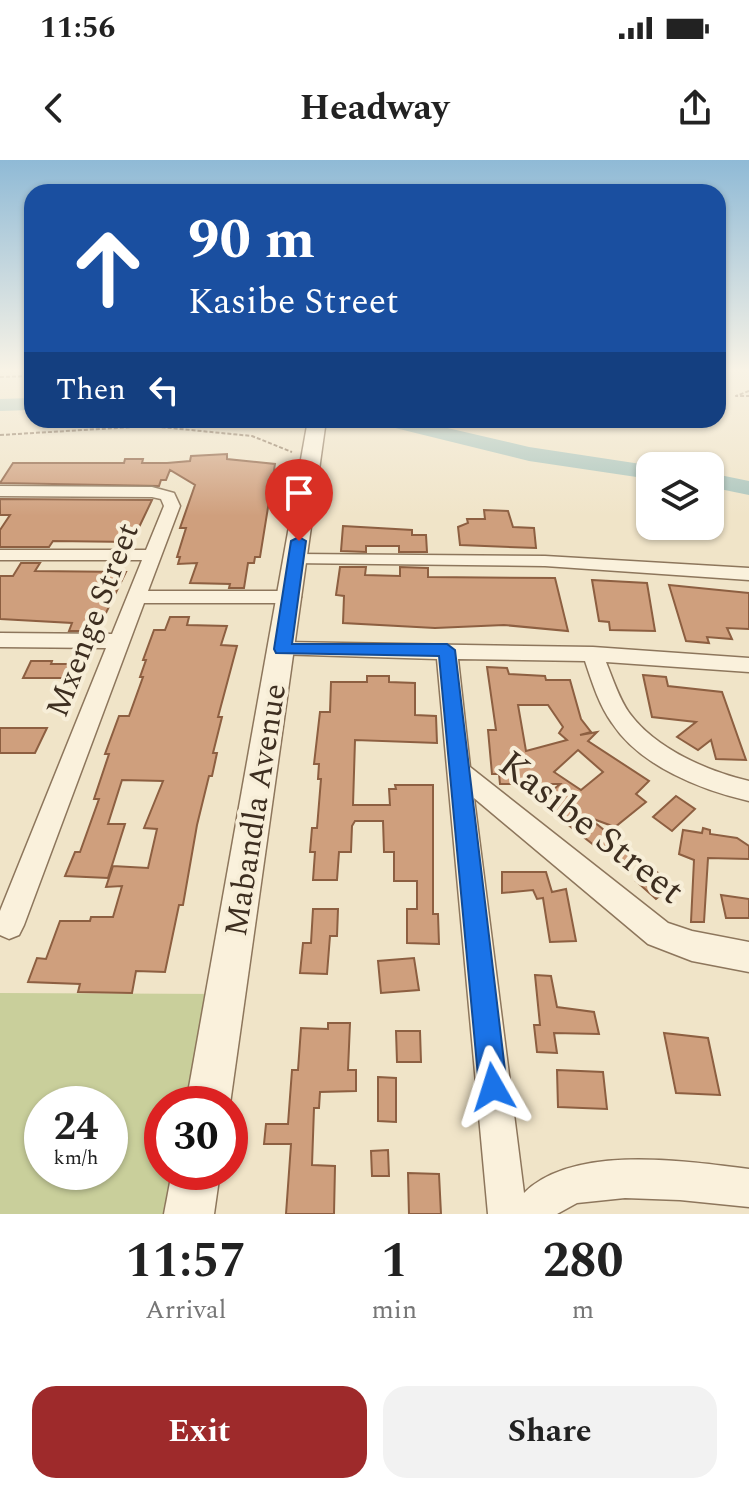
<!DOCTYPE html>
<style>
body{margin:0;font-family:Spectral,serif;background:#f2f2f2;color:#222;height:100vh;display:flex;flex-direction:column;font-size:30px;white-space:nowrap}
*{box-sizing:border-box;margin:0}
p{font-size:26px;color:#767676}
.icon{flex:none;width:44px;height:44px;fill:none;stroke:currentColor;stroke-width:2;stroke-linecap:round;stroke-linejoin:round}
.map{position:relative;height:1054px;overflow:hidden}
.details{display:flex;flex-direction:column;background:#fff;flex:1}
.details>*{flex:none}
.top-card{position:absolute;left:24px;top:24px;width:702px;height:244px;border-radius:24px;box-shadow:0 2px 6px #0004;background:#1a4fa0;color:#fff;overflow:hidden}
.controls{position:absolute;left:636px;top:292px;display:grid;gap:16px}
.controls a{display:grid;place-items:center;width:88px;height:88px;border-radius:16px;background:#fff;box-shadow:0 2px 6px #0004;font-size:40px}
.speed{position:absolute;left:24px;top:926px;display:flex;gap:16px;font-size:40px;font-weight:700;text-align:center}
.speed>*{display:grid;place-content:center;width:104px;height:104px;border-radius:50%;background:#fff;box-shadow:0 2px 6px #0004;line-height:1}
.speed small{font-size:20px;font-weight:400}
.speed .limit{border:12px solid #d22;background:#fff;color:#111}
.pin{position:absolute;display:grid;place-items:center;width:68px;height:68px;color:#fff;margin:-82px -34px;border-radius:50% 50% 50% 0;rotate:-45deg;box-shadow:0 0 8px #0007}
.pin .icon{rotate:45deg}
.me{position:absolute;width:88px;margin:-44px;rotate:354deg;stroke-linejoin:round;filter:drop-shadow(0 0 6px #0008)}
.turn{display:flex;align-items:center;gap:28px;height:168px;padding:0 32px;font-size:36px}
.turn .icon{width:104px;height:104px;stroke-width:2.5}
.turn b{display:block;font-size:56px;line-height:68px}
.then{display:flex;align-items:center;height:76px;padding:0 32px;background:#0003;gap:16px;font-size:30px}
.eta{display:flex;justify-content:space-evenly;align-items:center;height:136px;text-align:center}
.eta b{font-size:48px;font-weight:700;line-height:56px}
.action{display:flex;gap:16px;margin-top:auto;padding:16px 32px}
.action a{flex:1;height:92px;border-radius:24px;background:#9e2a2b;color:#fff;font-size:32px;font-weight:700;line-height:92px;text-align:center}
.action a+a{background:#f2f2f2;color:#222}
.status{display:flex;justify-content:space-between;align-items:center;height:56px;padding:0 40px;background:#fff;direction:ltr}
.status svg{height:22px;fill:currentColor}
header{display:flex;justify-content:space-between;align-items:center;height:104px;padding:0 32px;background:#fff;font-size:36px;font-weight:700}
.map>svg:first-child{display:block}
</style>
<div class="status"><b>11:56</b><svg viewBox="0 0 49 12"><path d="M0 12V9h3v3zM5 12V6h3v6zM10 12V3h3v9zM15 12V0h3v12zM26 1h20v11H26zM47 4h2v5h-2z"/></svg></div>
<header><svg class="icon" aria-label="back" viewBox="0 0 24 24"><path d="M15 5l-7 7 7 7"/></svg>Headway<svg class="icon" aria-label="share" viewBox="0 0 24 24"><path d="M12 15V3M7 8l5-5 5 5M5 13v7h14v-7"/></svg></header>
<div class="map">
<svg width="749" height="1054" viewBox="0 0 749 1054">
<rect width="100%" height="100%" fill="#f0e4c8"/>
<path fill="#c9cf9b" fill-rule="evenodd" d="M0,833l226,1 -17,110h-47v68h36l-6,42h-192zM42,944h68v68h-68z"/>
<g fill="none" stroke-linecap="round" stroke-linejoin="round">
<g fill="#a9c4bc" fill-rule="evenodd">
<polygon points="32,238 32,250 0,251 0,239"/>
<polygon points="375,260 413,260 529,287 654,306 650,306 650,319 529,301 379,264"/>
<polygon points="710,313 749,321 749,335 710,327"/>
</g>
</g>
<g fill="#cf9f7d" stroke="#8d5f41" stroke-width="2" fill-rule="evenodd">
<polygon points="227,294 227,299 275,304 260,397 255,397 254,403 248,403 244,428 229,428 230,424 190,423 197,403 178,404 180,397 177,397 186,368 180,368 195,325 170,310 166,320 161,320 159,326 0,323 13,303 124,303 125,299 143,299 142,303 167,303 190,301 191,296"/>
<polygon points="0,339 152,340 132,382 53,381 49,387 0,387 0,370 10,355 0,355"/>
<polygon points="484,350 508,351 513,367 534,368 536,388 460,385 458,367 468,363 467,359 485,359"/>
<polygon points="343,366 412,370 412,375 426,375 427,392 399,392 399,386 366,386 366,392 341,391"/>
<polygon points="21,403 40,403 35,411 126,412 102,461 97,461 92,471 69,471 72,463 0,459 0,416 13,416"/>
<polygon points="340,407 366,407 365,415 400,416 400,407 428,408 428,417 555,418 568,471 504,465 435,468 343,463 344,436 336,435"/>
<polygon points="592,420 647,423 655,471 610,470 609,462 599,461"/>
<polygon points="669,425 749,433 749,469 727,468 732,479 707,477 709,483 686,481"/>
<polygon points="170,457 189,457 187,465 227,466 221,485 237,486 218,557 222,557 213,593 217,593 212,616 209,616 197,665 183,745 179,745 165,812 136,811 132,833 78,832 80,824 28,822 37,798 46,799 60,761 90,761 91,757 113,757 122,726 106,727 113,706 148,708 157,669 144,668 163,621 122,620 108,664 125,664 108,718 65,716 75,692 80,692 99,639 94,639 109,594 105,594 119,556 129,556 143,517 140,517 146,500 143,500 154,470 165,470"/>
<polygon points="31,501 52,501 51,504 81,504 74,518 23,518"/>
<path d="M487,507l20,1 2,6 36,2 1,4h24l11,39 10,13 -11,3 17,-3 -9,9 61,40 -13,13 10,8 -31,25 -27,-10 47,38 -7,10 -30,-21 -3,2 -56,-44 21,-18h-60l-1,-10h-7l-4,-44h8zM518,545h30l15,22 -4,6 8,7 -41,11zM578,590l25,22 -22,18 -27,-18z"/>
<polygon points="643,515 666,517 668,526 722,532 746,600 716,599 711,580 698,590 677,577 696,562 652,557"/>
<polygon points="367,516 389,516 389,522 415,523 415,555 436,556 437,583 355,580 353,645 390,645 389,629 396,629 395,625 433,625 433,754 438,754 439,784 407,783 407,749 417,749 417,721 394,721 394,692 384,692 383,661 355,661 352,666 351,692 339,692 337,720 313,720 315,692 310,692 312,668 317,668 321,619 318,619 319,604 314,604 320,552 330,552 331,522 367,522"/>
<polygon points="0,568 47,568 35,593 0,593"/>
<polygon points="676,636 695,649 672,671 653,657"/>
<polygon points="703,668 710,670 710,674 737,678 749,686 749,699 708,698 704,762 691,762 694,700 679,694 683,670 702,673"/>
<polygon points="652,708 673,725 656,739 636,721"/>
<polygon points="502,712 546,712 552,732 566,729 576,781 550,782 543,738 537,739 533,730 502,733"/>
<polygon points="721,735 749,739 749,758 726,758"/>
<polygon points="313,749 338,749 337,776 330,776 327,814 300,813 303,783 311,783"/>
<polygon points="414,798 419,830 381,833 378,801"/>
<polygon points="535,815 551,816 557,847 594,852 599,874 554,873 557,893 537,892 534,865 540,865"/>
<polygon points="328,863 350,863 348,910 356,910 356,931 320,932 319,948 314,948 312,1005 335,1006 334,1054 286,1054 291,984 264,984 266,964 288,964 292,910 298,910 301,868 328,869"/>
<polygon points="396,871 420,871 421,902 397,902"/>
<polygon points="664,873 708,878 720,935 676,933"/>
<polygon points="557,910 603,912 607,949 558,947"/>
<polygon points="378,917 396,918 396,962 378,961"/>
<polygon points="388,990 389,1016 372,1016 371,991"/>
<polygon points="408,1013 439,1014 441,1054 409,1054"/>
</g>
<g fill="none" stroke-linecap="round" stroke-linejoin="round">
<g stroke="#8d765c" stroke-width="3">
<g id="minor">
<polygon points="0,326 152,327 174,333 180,346 148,431 291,431 301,437 291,443 144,443 24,765 19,775 9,779 0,775 0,751 106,488 0,487 0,473 112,474 142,400 0,400 0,390 146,390 164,346 161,339 152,337 0,336"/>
<polygon points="296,394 545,396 749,408 749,420 545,406 290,403 287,399"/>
<path d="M282,482l311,5 156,11v14l-143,-10c7,17 13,37 24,52 26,35 77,57 119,67v20c-48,-11 -109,-35 -137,-78 -13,-18 -20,-41 -27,-62l-127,-2 12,108 198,156 24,8 57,11v30l-57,-11 -44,-17 -174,-146 50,395c49,-49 161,-32 225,-24v38l-69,-7 -55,-2 -48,5 -20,11h-69l-51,-555 -162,-5 -3,-5z"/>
</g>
</g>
<g stroke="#8d765c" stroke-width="3">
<g id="tertiary">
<polygon points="308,260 326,260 230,944 186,944"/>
<polygon points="172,1012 220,1012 214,1054 164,1054"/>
</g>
</g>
<g stroke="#8d765c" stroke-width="2" stroke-dasharray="4 2" stroke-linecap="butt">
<polyline points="0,217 32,216"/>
<polyline points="749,231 736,236 749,236"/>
<polyline points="0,275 150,266 252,276 292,292"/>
</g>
<use href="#minor" fill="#faf1dc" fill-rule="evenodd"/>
<use href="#tertiary" fill="#faf1dc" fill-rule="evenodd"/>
</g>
<linearGradient id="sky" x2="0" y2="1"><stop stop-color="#8fbad6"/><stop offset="0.59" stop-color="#f8f3e6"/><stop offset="1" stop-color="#f8f3e6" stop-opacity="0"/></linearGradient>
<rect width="749" height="356" fill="url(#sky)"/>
<polygon fill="#1a73e8" stroke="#114b97" stroke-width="2" points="299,377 306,381 292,484 447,484 455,490 507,927 503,938 493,942 483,938 479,927 439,496 276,493 274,489 291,381"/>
<g text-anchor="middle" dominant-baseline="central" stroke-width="8" stroke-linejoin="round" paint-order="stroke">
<g font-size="32" fill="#3d2e20" stroke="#f7eed8">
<text transform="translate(93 460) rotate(-69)">Mxenge Street</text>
<text transform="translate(256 650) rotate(-81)">Mabandla Avenue</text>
</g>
<g font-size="38" fill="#3d2e20" stroke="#f7eed8">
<text transform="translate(591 668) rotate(38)">Kasibe Street</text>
</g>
</g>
</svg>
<div class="controls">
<a><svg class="icon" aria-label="layers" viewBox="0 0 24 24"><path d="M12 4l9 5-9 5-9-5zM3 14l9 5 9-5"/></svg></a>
</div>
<div class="speed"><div>24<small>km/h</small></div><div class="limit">30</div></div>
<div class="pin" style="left:299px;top:381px;background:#d93025"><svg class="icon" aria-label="arrive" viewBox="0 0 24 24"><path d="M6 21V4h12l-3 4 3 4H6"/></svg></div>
<svg class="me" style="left:493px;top:927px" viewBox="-20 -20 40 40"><path d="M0-17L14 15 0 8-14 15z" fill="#1a73e8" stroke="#fff" stroke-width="4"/></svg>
<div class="top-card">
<div class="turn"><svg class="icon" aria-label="ahead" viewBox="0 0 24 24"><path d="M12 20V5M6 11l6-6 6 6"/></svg><div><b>90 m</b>Kasibe Street</div></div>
<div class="then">Then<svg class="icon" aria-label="left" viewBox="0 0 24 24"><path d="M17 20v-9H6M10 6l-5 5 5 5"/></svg></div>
</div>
</div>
<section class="details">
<div class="eta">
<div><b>11:57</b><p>Arrival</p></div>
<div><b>1</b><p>min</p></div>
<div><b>280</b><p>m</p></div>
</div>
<div class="action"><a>Exit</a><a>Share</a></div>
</section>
